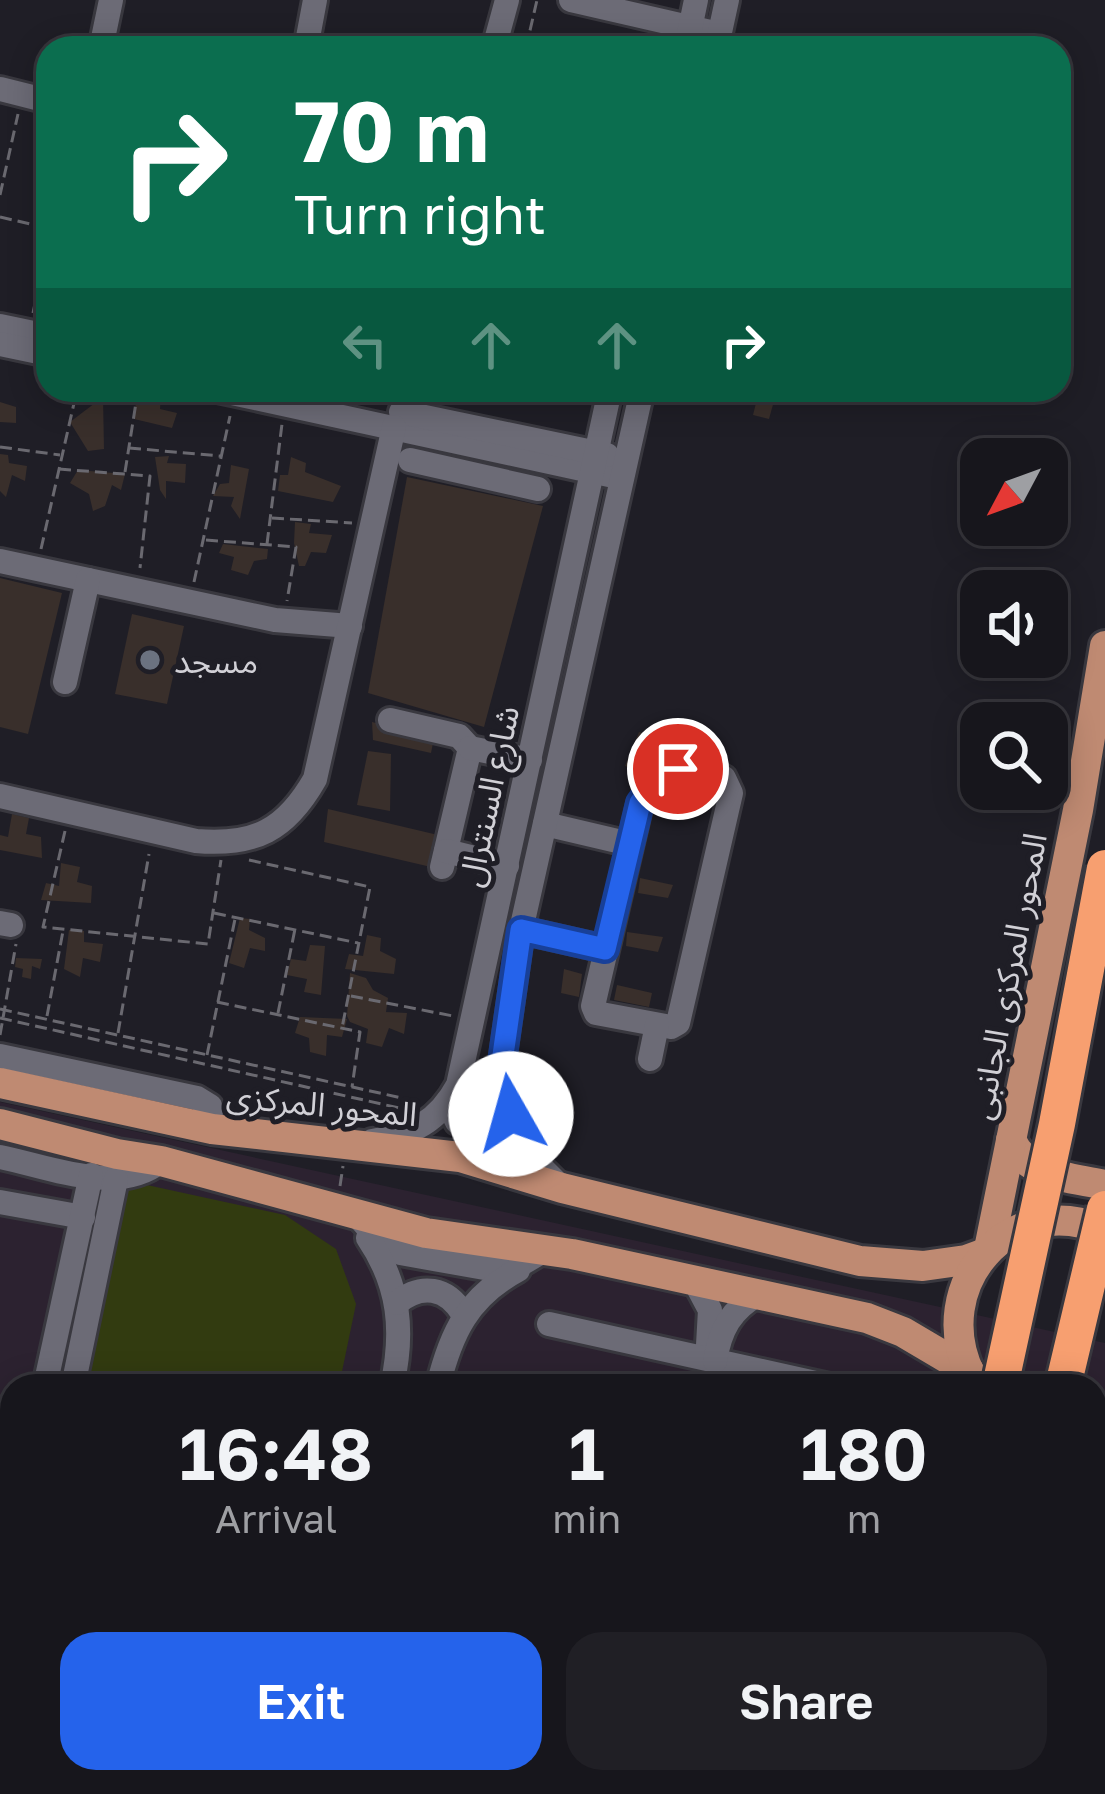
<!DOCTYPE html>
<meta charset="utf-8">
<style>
body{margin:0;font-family:"Golos Text","Noto Sans Arabic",sans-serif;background:#201f25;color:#f1f3f6;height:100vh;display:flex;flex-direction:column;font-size:45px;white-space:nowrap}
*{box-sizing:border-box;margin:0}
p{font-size:39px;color:#9e9fa3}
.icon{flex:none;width:66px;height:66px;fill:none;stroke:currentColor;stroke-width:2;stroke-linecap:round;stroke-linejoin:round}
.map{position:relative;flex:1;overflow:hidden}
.sheet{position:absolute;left:0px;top:1374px;width:1107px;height:420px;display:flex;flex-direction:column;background:#17161c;border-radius:36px 36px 0 0;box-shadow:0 6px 30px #0003,0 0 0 3px #36353b}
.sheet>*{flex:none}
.guide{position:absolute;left:36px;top:36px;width:1035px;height:366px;border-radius:36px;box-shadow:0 6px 30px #0003,0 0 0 3px #36353b;background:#0b6e4f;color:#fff;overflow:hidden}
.needle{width:78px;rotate:229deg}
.fabs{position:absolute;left:960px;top:438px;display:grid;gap:24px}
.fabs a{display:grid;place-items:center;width:108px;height:108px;border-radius:24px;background:#17161c;box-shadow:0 6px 30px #0003,0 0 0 3px #36353b;font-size:60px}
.pin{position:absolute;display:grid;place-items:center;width:102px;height:102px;color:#fff;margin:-51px;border:6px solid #fff;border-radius:50%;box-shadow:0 3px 12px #0007}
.me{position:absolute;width:132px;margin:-66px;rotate:353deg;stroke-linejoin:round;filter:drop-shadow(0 0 9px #0008)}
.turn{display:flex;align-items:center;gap:42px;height:252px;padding:0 60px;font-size:54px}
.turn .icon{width:156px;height:156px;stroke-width:2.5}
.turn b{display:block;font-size:84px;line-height:102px}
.lanes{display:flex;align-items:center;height:114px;padding:0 60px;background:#0003;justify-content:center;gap:60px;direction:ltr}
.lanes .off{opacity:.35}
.eta{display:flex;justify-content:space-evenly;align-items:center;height:204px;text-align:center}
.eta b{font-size:72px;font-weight:600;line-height:84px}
.action{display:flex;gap:24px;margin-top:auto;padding:24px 60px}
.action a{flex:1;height:138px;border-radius:36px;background:#2563eb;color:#fff;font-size:48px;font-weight:600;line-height:138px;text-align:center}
.action a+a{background:#201f25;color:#f1f3f6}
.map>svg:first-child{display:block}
</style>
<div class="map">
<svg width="1105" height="1794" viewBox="0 0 1105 1794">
<rect width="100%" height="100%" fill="#1f1e26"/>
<path fill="#2c2230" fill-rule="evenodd" d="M0,1102l1105,241v451h-1105zM12,1386h1083v396h-1083z"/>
<g fill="#323b10">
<polygon points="124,1180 285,1215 336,1249 356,1304 339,1386 81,1386"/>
<polygon points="12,1712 12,1782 256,1782 254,1794 0,1794 0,1769"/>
</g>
<g fill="#392f2b">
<polygon points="147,390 161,393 160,409 177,413 172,428 134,419 136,402"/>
<polygon points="745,390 777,390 769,419 753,415 756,403 743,399"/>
<polygon points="103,397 104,449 88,451 70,422"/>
<polygon points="0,402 16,407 16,423 0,422"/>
<polygon points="0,454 8,455 9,463 27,466 25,481 12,475 6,497 0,491"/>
<polygon points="169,456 167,463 186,464 185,483 166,481 166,499 160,490 155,457"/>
<polygon points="291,457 306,463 305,472 341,486 333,502 278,491 280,475 288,475"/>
<polygon points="231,465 249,469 240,519 231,506 234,497 213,496 220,484 229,483"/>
<polygon points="78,470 125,474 121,490 112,485 105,506 93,511 89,494 70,483"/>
<polygon points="407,477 543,506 484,727 368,693"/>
<polygon points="295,522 311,524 309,533 332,535 326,553 311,552 305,566 299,566 294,543"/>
<polygon points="223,544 268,549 267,559 254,561 248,575 231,570 234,557 219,553"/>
<polygon points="0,578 62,593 28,734 0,727"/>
<polygon points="132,614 184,626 167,704 115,694"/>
<polygon points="372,722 434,738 431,753 373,740"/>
<polygon points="639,732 664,739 653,776 625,766"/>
<polygon points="368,751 391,754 390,811 357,805"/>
<polygon points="328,809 438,835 431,867 324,842"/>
<polygon points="12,814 29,818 26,834 41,837 42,858 0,850 0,835 8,837"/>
<polygon points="61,863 80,867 77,882 92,886 91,903 41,900 46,883 59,886"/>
<polygon points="640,878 673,885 668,898 638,893"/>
<polygon points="240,918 250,919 249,930 265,938 265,951 250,948 244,968 229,963"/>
<polygon points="69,930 84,931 84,942 103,944 100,962 83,958 80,977 64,969"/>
<polygon points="627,932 663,937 658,952 626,946"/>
<polygon points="367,935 381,938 380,951 396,959 394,974 345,969 349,954 363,956"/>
<polygon points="310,945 325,946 321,995 304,992 307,979 287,975 291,959 306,961"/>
<polygon points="16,958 42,959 40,969 32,966 31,979 22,977 23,969 15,967"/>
<polygon points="564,969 582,974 579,997 561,993"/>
<polygon points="350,973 366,978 373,990 388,998 386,1012 407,1013 404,1034 389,1028 382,1047 366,1043 368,1029 350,1022 347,1016"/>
<polygon points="617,985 652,993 649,1007 614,1000"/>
<polygon points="300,1017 347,1019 342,1037 327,1035 326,1056 310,1052 309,1038 295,1033"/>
</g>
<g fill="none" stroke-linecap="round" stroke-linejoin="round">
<g stroke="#39383f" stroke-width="30">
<g id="minor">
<polyline points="571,0 719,34"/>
<polyline points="717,46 727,0"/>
<polyline points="101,48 111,0"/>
<polyline points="306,48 315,0"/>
<polyline points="494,48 507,0"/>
<polyline points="686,48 696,0"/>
<polyline points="0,89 48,101"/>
<polyline points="0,326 48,336"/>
<polyline points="0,344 48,354"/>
<polyline points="218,390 609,475"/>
<polyline points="401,412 607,455"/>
<polyline points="410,460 538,489"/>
<polyline points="0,561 275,620 350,626"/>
<polyline points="65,682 88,580"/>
<polyline points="390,720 459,736 470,748 442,867"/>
<polyline points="470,748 530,760"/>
<polygon points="678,769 724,778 731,793 678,1023 671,1027 596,1013 593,1006 640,804 658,779"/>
<path d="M0,796l196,45c59,5 90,-11 119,-62l79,-352"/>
<polyline points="545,824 630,844"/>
<polyline points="446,851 507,866"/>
<polyline points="0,923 11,925"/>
<polyline points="521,930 605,949"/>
<polyline points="0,1056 197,1098 210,1106 212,1129"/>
<polyline points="650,1059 657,1025"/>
<polyline points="448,1104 457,1122 476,1127 487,1121 506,1097"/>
<path d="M372,1141c41,-7 66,-19 86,-56l152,-695"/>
<path d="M0,1157c50,10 117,39 161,4"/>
<polyline points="560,1186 535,1161 518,1131 506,1097 502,1062 521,930 642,390"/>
<polyline points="0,1202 83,1217"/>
<polyline points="354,1212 378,1239 400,1253 490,1269 523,1263 545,1250"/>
<path d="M368,1238c32,47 36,94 24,148"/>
<polyline points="694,1280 710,1310 708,1345"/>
<path d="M397,1303c24,-20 50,-16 66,11"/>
<polyline points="549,1324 829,1386"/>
<path d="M715,1361c5,-31 16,-52 44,-67"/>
<polyline points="45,1386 91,1175"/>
<polyline points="73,1386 116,1179"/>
<path d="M438,1386c13,-53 30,-89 80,-116"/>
<polyline points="0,1420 12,1423"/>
<polyline points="1095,1511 1105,1513"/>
<polyline points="0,1594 12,1539"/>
<polyline points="0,1733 12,1676"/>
<polyline points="307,1794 310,1782"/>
<polyline points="348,1794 351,1782"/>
</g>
</g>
<g stroke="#39383f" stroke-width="36">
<g id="major">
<polyline points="0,1083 212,1129 460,1157 562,1188 860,1261 923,1266 966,1260 985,1253"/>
<polyline points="0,1124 117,1154 161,1161 426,1233 572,1254 867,1318 903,1332 969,1371"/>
<path d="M1011,1140c17,37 58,37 94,45"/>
<polyline points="989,1249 1078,810 1105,646"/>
<path d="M971,1376c-45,-90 39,-188 134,-145"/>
<polyline points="1095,1422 1105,1418"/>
<polyline points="1095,1491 1105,1462"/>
<polyline points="878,1794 881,1782"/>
<polyline points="1022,1794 1025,1782"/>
</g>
</g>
<g stroke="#39383f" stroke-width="42">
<g id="highway">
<polyline points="910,1794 912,1782"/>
<polyline points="968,1794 971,1782"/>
</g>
</g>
<g stroke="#6a6970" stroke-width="3" stroke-dasharray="12 6" stroke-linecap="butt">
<polyline points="526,48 537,0"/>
<polyline points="0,195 18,114"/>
<polyline points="0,217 48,228"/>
<polyline points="33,313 48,242"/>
<polyline points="0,447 60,455"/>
<polyline points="129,448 220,456"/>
<polyline points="59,469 150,476 140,568"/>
<polyline points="125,472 138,390"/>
<polyline points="272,518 352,523"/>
<polyline points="206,540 296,547 287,601"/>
<polyline points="267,544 282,424"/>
<polyline points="41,549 77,390"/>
<polyline points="194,582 230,416"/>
<polyline points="65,831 43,927 208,944 221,860"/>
<polyline points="249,860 370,887 342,1028"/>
<polyline points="214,913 358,943"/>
<polyline points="351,996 453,1016"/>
<polyline points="217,1002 360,1032 352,1087"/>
<polyline points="0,1009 420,1102"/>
<polyline points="278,1013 295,929"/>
<polyline points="47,1016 63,931"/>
<polyline points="0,1018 408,1110"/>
<polyline points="118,1033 149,854"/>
<polyline points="0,1035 16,944"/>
<polyline points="207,1055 235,919"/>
<polyline points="340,1186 343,1166"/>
</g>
<use href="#minor" stroke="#6c6b76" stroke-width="24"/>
<use href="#major" stroke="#bf8a72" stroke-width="30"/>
<use href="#highway" stroke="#f79f70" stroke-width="36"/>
<g stroke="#39383f" stroke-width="42" stroke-linecap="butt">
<g id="highway-bridge">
<polyline points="1000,1386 1057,1124 1105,868"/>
<polyline points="1063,1386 1105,1209"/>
</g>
</g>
<use href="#highway-bridge" stroke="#f79f70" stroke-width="36"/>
</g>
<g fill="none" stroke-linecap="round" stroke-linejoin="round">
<g stroke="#184099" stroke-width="30">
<polyline id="route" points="511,1114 502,1062 521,930 605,949 640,803 658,778 678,769"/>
</g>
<use href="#route" stroke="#2563eb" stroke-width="21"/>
</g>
<circle fill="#6b7280" stroke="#1f1e26" stroke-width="4.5" cx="150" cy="660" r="12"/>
<g text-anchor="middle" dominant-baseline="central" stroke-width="10" stroke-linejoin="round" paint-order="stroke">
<g font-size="33" fill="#d1d0d6" stroke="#1f1e26" text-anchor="start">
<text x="174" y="660">مسجد</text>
</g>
<g font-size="33" fill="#d1d0d6" stroke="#1f1e26">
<text transform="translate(488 796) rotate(-78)">شارع السنترال</text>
<text transform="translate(1007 976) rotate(-79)">المحور المركزى الجانبى</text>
<text transform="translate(322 1104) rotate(6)">المحور المركزى</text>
</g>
</g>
</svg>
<div class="fabs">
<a><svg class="needle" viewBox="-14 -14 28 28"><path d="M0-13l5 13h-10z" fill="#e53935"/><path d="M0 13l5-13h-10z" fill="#9e9fa3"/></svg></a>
<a><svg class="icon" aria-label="sound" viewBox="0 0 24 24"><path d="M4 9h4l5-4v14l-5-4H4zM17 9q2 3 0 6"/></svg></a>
<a><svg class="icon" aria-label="search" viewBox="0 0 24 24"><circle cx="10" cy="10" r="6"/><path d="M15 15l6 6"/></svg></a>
</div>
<div class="pin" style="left:678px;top:769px;background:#d93025"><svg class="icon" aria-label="arrive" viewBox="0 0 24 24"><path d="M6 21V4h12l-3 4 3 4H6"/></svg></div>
<svg class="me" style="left:511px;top:1114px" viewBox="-20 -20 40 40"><circle r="19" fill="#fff"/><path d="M0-13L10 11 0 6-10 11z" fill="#2563eb"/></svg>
<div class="guide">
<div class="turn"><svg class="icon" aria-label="right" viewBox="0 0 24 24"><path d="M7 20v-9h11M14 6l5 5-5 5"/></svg><div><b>70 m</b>Turn right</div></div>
<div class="lanes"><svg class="icon off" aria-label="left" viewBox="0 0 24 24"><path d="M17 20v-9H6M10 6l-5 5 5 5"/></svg><svg class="icon off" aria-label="ahead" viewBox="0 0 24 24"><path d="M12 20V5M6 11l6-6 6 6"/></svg><svg class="icon off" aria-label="ahead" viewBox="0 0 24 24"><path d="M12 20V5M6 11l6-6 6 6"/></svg><svg class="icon" aria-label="right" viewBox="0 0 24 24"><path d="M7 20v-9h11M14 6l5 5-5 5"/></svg></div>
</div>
<section class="sheet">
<div class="eta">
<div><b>16:48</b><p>Arrival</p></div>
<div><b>1</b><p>min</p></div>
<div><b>180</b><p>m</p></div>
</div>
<div class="action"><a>Exit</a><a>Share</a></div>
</section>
</div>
